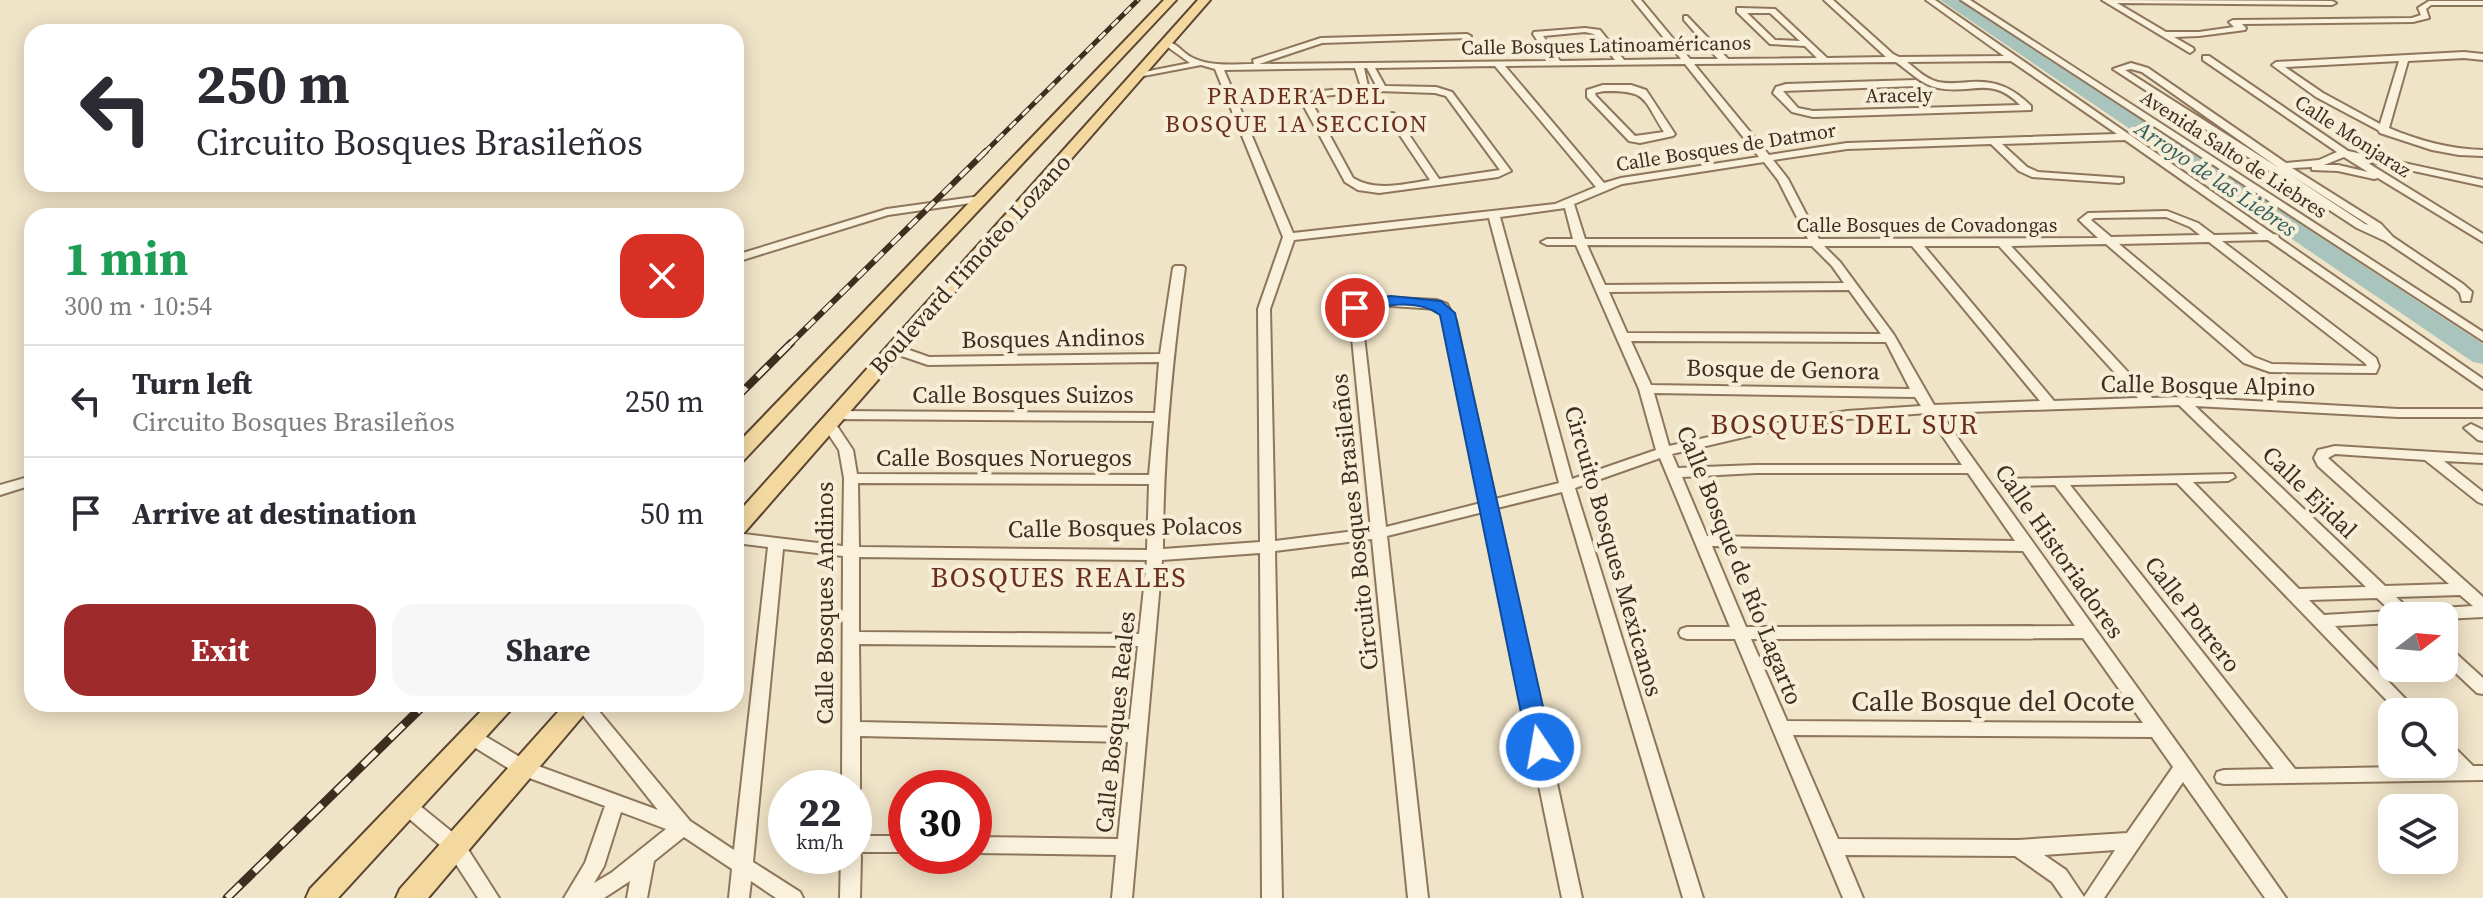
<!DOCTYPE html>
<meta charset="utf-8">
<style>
body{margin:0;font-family:"Source Serif 4",serif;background:#f7f7f7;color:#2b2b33;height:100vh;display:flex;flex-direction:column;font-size:30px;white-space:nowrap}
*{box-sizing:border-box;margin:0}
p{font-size:26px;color:#7c7c81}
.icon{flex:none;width:44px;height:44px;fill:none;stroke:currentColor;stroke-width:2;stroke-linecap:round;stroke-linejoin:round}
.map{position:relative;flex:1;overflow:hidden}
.panel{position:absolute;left:24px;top:208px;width:720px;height:504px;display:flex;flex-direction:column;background:#fff;border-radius:24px;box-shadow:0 4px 20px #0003}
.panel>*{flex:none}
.top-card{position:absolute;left:24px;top:24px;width:720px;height:168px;border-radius:24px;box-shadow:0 4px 20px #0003;background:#fff;color:#2b2b33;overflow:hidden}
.needle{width:52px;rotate:74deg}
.fabs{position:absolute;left:2378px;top:602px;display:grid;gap:16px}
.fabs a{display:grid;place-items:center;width:80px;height:80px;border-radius:16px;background:#fff;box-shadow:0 4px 20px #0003;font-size:40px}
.speed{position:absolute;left:768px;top:770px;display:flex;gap:16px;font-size:40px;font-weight:700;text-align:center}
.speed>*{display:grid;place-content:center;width:104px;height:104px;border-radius:50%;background:#fff;box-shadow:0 4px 20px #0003;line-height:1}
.speed small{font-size:20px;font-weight:400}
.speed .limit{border:12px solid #d22;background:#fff;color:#111}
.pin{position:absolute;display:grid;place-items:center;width:68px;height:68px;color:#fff;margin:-34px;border:4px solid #fff;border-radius:50%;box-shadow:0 2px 8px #0007}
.me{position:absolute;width:88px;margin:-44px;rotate:348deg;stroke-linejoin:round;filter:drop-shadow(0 0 6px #0008)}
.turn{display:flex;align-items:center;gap:28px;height:168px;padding:0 40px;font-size:36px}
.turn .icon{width:104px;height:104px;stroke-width:2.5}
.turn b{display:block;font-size:56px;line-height:68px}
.round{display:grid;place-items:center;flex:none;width:84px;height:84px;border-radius:24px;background:#f7f7f7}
.summary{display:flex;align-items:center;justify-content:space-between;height:136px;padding:0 40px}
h1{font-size:48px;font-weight:700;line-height:60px;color:#1e9e55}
.action{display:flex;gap:16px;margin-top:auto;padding:16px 40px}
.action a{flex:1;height:92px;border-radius:24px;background:#9e2a2b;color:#fff;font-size:32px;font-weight:700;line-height:92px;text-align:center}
.action a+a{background:#f7f7f7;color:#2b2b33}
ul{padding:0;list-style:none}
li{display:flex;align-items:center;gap:24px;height:112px;padding:0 40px;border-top:2px solid #e1e1e2}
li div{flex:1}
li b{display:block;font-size:30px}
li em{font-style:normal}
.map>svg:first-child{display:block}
</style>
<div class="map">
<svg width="2483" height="898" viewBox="0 0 2483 898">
<rect width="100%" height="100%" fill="#f0e4c8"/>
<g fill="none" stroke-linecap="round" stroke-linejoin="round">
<polygon fill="#a9c4bc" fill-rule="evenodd" points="1940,0 1959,0 2483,344 2483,364 2473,362"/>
<g stroke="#8d765c" stroke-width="4">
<g id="minor">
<path d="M1633,0h8l49,59h28l-34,-39v-4h3l41,43 89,-1 -12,-12 -35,-2 -33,-32v-4h3l35,1 52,49 59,-1 -62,-57h9l60,54 6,3 105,-1 -78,-56h9l338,234 5,1 1,3 204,141v10l-215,-149 -46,1 154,117 3,8 -3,7 -106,-1 -26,-9 -138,-119 -95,2 141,152 30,-1 216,12h85v8h-85l-203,-11 190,180 64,-2 -131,-118 -4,-8 4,-8 17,-4 148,9v8l-39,-2 39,31v12l-5,-2 -53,-42 -90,-6 -7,4 155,139v20l-39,2v-3h-52v7l-57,3 83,86h-20l-221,-229 -107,2 225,284 155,-3 -6,-6v-19l6,2 23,23h10v14l-259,4 -7,-2 -2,-5 2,-5 7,-2 50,-1 -219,-284 -45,1 -5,-1 -2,-3 2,-3 228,-5 2,3 -7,4 -35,1 106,107 67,-2 -187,-182 -239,8 250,348 96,137h-21l-82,-116 -79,116h-41l-11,-16 -37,-26 -170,-1 18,43h-20l-108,-259h-48l-6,-2 -2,-4 2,-4 6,-2h43l-70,-169 -85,30 128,410h-20l-121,-406 -65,16 85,390h-20l-79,-386 -96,24 41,362h-20l-36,-359 -97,12 7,347h-20l-2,-345 -98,7 -30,338h-20l4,-43 -142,-2v-16l144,2 10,-97 -268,-6v52l-6,6v-6h-12l1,-232 -60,-7 -30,313 47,30 3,6h-27l-25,-17 -2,17h-20l3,-29 -48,-32 -30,24 -7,37h-20l3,-17 -26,17h-40l21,-35 20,-57 -89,-33 -50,-31 -3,-5 3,-5 6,-2 6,2 52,31 128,47 -84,-106h19l97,117 44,29 34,-303 -32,-4v-10l107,13 1,-68 -5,-28 -18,-27 2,-3h10l20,30 4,24 292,1 5,-54 -318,-2 -7,-4 7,-4 319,2 4,-51 -231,3 -38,-13 -2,-3 2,-3h8l31,11 231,-3 13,-86 2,-2h8l2,2c-13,94 -22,186 -22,281l97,-7 -2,-233 25,-72 -68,-168 -14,-4 -63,12 -4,-3 56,-11 -25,-18v-4c12,1 17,12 28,17 18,9 41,6 61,6l-1,-4 68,-22 146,-4 4,2 -1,2 -148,5 -63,21 292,-3 -18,-27 1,-2 51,-4 15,2 24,30 57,-1zM1747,13h23l30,28 -25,-1zM1585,32l9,2 21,26 -55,1 -17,-25zM2011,61l106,73 -270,9 -78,12 -75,-91 202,-2c14,10 25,22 42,26 34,7 53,-13 82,17l-207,6 -15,-3 -15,-17 133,-5 4,-3 -4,-3 -130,4 -10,3 -3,6 19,19 21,5 218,-7v-4c-18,-18 -35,-26 -61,-24 -10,1 -21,2 -32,0 -12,-3 -21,-12 -31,-20zM1685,64l74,93 -138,21 -17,5 -99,-117zM1495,66l101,121 -41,17 -262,29 -69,-163 131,-2 6,19 -49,5 -11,9 44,81 13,8 21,3 119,-16 13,-6 -59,-79 -16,-5 -51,-1 -10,-18zM1364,68h3l12,23 56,2 11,3 54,74 -61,9 -44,-65 -3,-1 -5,3 43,64c-26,4 -54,12 -77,-2l-42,-77 4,-4 54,-6zM2125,140l134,94 -45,1 -16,-12 -31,-12 -79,2 -9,7 19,18 -279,1 -31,-60 -15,-19 74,-11 144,-5 28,27 13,6 87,6 4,-1v-4l-85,-6 -11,-5 -25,-23zM1764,162l14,18 30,59h-223l-11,-35 48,-20zM1565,208l8,31h-26l-6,3 6,3h29l63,144 17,61 -84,29 -72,-262zM2166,217l24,10 10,8 -89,2 -20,-17 3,-2zM1489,218l70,265 -64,16 -39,-178 -9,-17 -11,-4 -61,-3 -26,11 22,221 -96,12 -5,-232 24,-69zM2209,242l156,121 2,3 -95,-2 -18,-7 -135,-113zM1587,245l225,1 20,20 12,17 -239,2zM1824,246h88l128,155 -106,4 -40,-70 -54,-73zM1924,246h75l139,152 -84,3zM1849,290l32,44 -254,-1 -18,-41zM1376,305l62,4 6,12 37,182 -95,24 -25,-217zM1631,341l255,1 24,47 -259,-4zM1654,393l261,4 6,9 -74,5 -90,15 -88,20zM1927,413l35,52h-206l-78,3 -6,-14 85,-20 90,-15zM1756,473h212l47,68 -308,-5 -25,-59zM858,483l291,1 -2,66 -288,-3zM1712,546l311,5 52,75 -329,1zM859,557l288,3 -8,74 -280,-2zM2460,595l13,11 -63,4 -14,-13zM2377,598l14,13 -67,4 -15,-15zM2083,638l60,85 -356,-2 -36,-82zM859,644l279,2 -9,82 -269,-6zM1793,735l359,2 21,30 -46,66 -109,7 -180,-1zM621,812l45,17 -55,44 -17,10 10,-17zM2115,850l-31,47 -18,-27 -22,-15z"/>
<polygon points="1961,0 1970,0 2483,332 2483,341"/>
<polygon points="2102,0 2332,1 2336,3 2332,5 2117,3 2166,32 2199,32 2234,27 2229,22 2233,20 2412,18 2421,15 2418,8 2429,1 2483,1 2483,5 2431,5 2426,9 2429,18 2413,22 2242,24 2246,28 2245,30 2199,36 2174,37 2193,48 2194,50 2190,53"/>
<path d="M2464,52l19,2v6l-19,-2 -56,3 -19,67c31,13 60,21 94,22v6l-24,-1 -27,-5 -52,-17 -2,-3 -62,-33 -44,-32 4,-3zM2399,61l-19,63 -57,-31 -38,-26z"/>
<path d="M2203,56h6l139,95 135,29v6l-120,-26 120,74v8l-105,-64 -4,1 -36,-8 -26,-1v-3l-20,1 89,56 12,13 70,47 9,8 -2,9h-8l-2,-8 -5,-5 -70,-47 -28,-13 -244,-159 18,-6 17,5 138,95 33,-3 18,-8 -134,-92zM2131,69l11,3 137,96 -154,-98zM2344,157l24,15 -30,-7h-14zM2286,172l83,53 -4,-1z"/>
<path d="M1603,85h28l15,5 29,44 -2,2 -33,7 -11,-2 -42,-44v-7zM1604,91c44,0 38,6 60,41l-29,4 -39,-40 -1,-3z"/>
<polygon points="981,196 986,199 985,201 888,215 736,262 736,255 887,209"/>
<polygon points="2471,424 2483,430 2483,441 2478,440 2464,428"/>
<polygon points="32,476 32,485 0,495 0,485"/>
<polygon points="2444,646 2450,648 2483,678 2483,694 2477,693 2444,662"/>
<polygon points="407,798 414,801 462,840 499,898 478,898 448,852 400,811 398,806 400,801"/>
<polygon points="854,836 906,836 906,852 859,852 861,856 860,898 840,898 841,856 854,856"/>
</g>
</g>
<g stroke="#5b4430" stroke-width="4">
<g id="primary">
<polygon points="1164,0 1176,0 743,461 736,463 736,445"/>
<polygon points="1198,0 1210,0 744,533 736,535 736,515"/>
<polygon points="488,704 516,704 338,898 306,898 310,889"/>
<polygon points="565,704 593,704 428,898 396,898 400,889"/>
</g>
</g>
<use href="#minor" fill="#faf1dc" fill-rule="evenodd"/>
<use href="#primary" fill="#f3d9a0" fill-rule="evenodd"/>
<g stroke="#3d2e20" stroke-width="5">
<polyline id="rail-far3" points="984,153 1138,0"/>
</g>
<g stroke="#3d2e20" stroke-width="6">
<polyline id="rail-far2" points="789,345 986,151"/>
</g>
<g stroke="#3d2e20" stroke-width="8">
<polyline id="rail-far1" points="736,398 791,343"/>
</g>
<g stroke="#3d2e20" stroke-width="9">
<polyline id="rail" points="227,898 425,704"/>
</g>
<use href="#rail-far3" stroke="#f7eed8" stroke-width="3" stroke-dasharray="9" stroke-linecap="butt"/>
<use href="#rail-far2" stroke="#f7eed8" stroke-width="4" stroke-dasharray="12" stroke-linecap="butt"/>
<use href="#rail-far1" stroke="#f7eed8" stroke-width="5" stroke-dasharray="15" stroke-linecap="butt"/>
<use href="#rail" stroke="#f7eed8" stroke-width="6" stroke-dasharray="19" stroke-linecap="butt"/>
</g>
<path fill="#1a73e8" stroke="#114b97" stroke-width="2" d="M1391,296l50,5 14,12 97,434 -3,7 -9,2 -8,-2 -4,-7 -88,-432c-23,-18 -60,-9 -85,-2l-8,-5 23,-10z"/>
<g text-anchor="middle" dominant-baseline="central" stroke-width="8" stroke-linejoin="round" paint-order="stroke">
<g font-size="20" fill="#3d2e20" stroke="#f7eed8">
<text transform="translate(1606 45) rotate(-1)">Calle Bosques Latinoaméricanos</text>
<text transform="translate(1899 95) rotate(-1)">Aracely</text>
<text transform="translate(2353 136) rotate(33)">Calle Monjaraz</text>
<text transform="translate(1726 147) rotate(-9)">Calle Bosques de Datmor</text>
<text transform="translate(2234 154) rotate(33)">Avenida Salto de Liebres</text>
<text x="1927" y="225">Calle Bosques de Covadongas</text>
</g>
<g font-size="22" font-style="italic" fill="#2f5d5a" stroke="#f7eed8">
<text transform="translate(2216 178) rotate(34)">Arroyo de las Liebres</text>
</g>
<g font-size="24" letter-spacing="2" fill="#6b2e1e" stroke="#f7eed8">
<text x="1297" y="95">PRADERA DEL<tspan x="1297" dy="28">BOSQUE 1A SECCION</tspan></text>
</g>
<g font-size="24" fill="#3d2e20" stroke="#f7eed8">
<text transform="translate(970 264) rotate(-48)">Boulevard Timoteo Lozano</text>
<text transform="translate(1053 338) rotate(-1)">Bosques Andinos</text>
<text transform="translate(1783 369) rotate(1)">Bosque de Genora</text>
<text transform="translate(2208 385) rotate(1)">Calle Bosque Alpino</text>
<text x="1023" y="394">Calle Bosques Suizos</text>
<text x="1004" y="457">Calle Bosques Noruegos</text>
<text transform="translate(2310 492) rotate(44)">Calle Ejidal</text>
<text transform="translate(1354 522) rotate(-96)">Circuito Bosques Brasileños</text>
<text transform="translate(1125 527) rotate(-1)">Calle Bosques Polacos</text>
<text transform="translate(1614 551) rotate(74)">Circuito Bosques Mexicanos</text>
<text transform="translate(2060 551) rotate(55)">Calle Historiadores</text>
<text transform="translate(1740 565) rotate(68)">Calle Bosque de Río Lagarto</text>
<text transform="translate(824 603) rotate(-90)">Calle Bosques Andinos</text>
<text transform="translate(2193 614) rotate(52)">Calle Potrero</text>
<text transform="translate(1115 722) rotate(-84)">Calle Bosques Reales</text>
</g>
<g font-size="28" letter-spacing="2" fill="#6b2e1e" stroke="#f7eed8">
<text x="1845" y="424">BOSQUES DEL SUR</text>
<text x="1059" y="577">BOSQUES REALES</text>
</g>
<g font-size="28" fill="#3d2e20" stroke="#f7eed8">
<text x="1993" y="701">Calle Bosque del Ocote</text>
</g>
</g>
</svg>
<div class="fabs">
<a><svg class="needle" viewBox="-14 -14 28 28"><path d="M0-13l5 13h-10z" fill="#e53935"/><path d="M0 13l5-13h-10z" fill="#7c7c81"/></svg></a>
<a><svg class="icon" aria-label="search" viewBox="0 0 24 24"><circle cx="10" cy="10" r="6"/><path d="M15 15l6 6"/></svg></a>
<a><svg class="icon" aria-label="layers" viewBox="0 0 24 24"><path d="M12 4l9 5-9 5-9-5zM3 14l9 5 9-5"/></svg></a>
</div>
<div class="speed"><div>22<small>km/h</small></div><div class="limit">30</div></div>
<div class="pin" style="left:1355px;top:308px;background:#d93025"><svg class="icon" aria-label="arrive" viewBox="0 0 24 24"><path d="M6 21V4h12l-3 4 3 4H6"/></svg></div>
<svg class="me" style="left:1540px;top:747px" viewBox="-20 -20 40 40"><circle r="17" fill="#1a73e8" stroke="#fff" stroke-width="3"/><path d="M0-11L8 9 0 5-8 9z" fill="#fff"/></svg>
<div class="top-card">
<div class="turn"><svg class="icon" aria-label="left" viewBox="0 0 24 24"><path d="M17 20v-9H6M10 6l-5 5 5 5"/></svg><div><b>250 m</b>Circuito Bosques Brasileños</div></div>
</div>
<section class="panel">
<div class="summary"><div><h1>1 min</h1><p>300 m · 10:54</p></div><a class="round" style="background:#d93025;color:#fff"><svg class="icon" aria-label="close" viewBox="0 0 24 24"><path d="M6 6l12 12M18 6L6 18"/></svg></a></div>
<ul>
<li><svg class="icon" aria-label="left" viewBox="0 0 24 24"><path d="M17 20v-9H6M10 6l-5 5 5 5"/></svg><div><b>Turn left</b><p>Circuito Bosques Brasileños</p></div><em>250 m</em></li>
<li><svg class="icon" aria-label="arrive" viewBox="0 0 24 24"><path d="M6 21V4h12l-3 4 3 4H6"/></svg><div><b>Arrive at destination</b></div><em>50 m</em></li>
</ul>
<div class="action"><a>Exit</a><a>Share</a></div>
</section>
</div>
